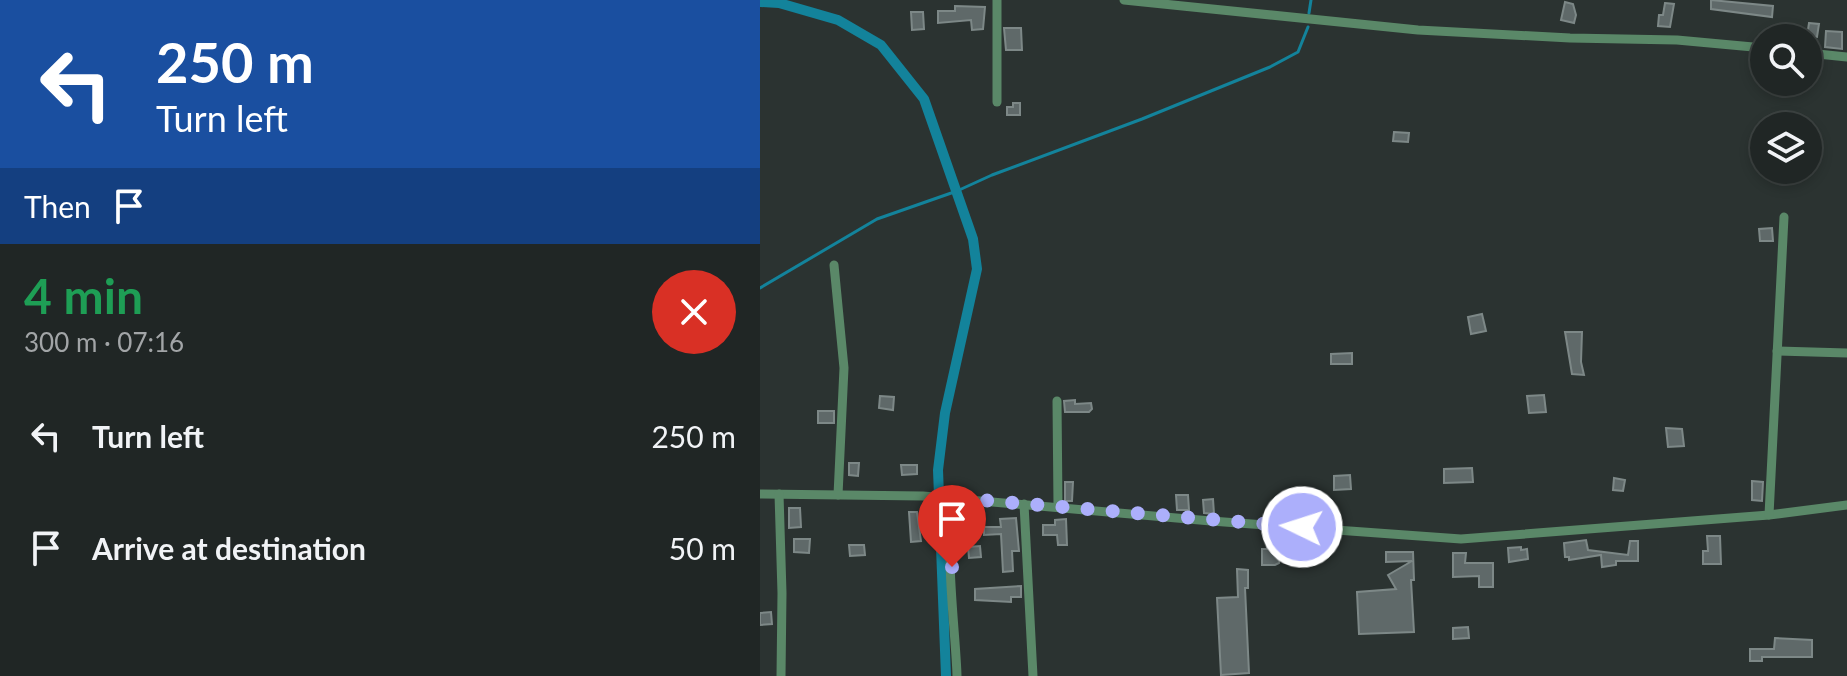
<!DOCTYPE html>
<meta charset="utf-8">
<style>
body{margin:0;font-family:Lato,sans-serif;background:#2d3232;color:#f1f3f6;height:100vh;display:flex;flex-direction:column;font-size:30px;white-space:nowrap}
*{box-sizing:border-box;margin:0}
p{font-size:26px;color:#a2a5a7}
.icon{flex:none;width:44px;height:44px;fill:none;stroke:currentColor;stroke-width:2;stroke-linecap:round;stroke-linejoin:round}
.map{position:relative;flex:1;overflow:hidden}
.panel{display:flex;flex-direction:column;background:#202625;width:760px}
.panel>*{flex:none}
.banner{background:#1a4fa0;color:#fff;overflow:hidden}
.controls{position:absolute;left:990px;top:24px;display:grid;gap:16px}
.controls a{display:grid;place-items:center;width:72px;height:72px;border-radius:50%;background:#202625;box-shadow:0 4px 12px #0003,0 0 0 2px #3d4342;font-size:40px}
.pin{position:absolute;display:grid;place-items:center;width:68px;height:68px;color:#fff;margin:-82px -34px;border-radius:50% 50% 50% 0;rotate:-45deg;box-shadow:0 0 8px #0007}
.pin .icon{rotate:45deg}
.me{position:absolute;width:88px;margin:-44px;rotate:274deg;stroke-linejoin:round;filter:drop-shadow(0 0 6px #0008)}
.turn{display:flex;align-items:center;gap:28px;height:168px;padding:0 24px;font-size:36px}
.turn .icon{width:104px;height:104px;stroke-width:2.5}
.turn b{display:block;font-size:56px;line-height:68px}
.then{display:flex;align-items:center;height:76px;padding:0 24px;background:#0003;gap:16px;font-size:30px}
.round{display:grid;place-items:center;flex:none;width:84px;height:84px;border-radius:42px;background:#2d3232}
.overview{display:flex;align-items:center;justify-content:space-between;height:136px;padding:0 24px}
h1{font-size:48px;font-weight:700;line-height:60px;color:#1e9e55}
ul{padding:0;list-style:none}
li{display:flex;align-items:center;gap:24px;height:112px;padding:0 24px}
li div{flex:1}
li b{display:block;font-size:30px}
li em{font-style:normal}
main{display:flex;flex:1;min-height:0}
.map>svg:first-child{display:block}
</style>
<main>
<section class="panel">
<div class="banner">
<div class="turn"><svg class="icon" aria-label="left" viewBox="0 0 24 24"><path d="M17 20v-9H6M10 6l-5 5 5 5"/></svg><div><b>250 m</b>Turn left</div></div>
<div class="then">Then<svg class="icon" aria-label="arrive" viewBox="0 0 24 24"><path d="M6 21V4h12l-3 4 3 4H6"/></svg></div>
</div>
<div class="overview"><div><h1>4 min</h1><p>300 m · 07:16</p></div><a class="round" style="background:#d93025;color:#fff"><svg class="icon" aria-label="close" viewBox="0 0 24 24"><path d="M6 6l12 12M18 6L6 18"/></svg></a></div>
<ul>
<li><svg class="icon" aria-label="left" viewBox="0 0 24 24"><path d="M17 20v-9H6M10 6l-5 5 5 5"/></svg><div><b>Turn left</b></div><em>250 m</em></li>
<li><svg class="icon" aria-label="arrive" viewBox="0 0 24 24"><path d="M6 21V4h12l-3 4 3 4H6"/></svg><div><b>Arrive at destination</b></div><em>50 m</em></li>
</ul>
</section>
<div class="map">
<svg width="1087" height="676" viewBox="0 0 1087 676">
<rect width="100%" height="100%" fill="#2b3331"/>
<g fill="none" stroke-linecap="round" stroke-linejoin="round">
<g stroke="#13839b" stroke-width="3">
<polyline points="549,13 551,0"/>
<polyline points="0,288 117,219 197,191 232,175 382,119 510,67 538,52 548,27"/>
</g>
<polyline stroke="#13839b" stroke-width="10" points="0,2 19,3 78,20 121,45 164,99 213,239 217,269 185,413 178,470 186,676"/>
</g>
<g fill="#5f6969" stroke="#7d8887" stroke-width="2">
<polygon points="951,0 1013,6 1012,17 951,9"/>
<polygon points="805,2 813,4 816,15 814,23 801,20"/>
<polygon points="905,3 914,4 910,27 898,26 899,15 903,15"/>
<polygon points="195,6 225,7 223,29 212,30 211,20 178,23 178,11 195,11"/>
<polygon points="151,12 163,12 164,29 152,30"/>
<polygon points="1049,23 1059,24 1057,37 1047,36"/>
<polygon points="244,28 261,28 262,50 246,50"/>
<polygon points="1066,31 1082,32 1082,49 1065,47"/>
<polygon points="253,103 260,103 260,115 247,115 247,107 253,107"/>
<polygon points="634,132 649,133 648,142 633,141"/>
<polygon points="1012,228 1013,241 1000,241 999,229"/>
<polygon points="722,314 726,331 711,334 708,317"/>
<polygon points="805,332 822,332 821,362 824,375 812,374"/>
<polygon points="592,353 592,364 571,364 571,354"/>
<polygon points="784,395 786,412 769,413 767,396"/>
<polygon points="120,396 134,397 133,410 119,408"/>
<polygon points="315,400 315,404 331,403 332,409 329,412 305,412 304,401"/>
<rect x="58" y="411" width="16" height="12"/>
<polygon points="906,428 922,429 924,446 908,447"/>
<polygon points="89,463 99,463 98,476 89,475"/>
<polygon points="141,465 157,465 157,474 142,475"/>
<polygon points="712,468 713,482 684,483 684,469"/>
<polygon points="590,475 591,489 574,490 574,476"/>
<polygon points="854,478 865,480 863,491 853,490"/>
<polygon points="992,481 1003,482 1002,501 992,500"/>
<polygon points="305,482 313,482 312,501 305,501"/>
<polygon points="538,492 549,492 548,510 537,510"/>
<polygon points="416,495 428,495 429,510 417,510"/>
<polygon points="453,499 454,514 444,513 443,500"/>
<polygon points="29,508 40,508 41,527 29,528"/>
<polygon points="149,512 157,512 161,541 151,542"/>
<polygon points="256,518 259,551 252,551 253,571 243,572 241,534 224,535 224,527 241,527 240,519"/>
<polygon points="214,519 222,520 223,530 204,531 204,520"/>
<polygon points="306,519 307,545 298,545 297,535 283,535 283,525 295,525 295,520"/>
<polygon points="947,536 960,536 961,564 943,564 943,551 948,551"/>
<polygon points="509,538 523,540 519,563 515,565 502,565 502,549 507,549"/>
<polygon points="34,539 50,539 49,553 34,552"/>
<polygon points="826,540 828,550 868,555 870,541 878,541 878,561 856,561 856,565 842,567 841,555 809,560 809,557 805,557 804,543"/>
<polygon points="89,545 104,545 105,555 90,556"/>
<polygon points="220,546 221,557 209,558 208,547"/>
<polygon points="761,547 761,550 767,549 768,559 749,562 748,548"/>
<polygon points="626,552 653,552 654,580 651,580 654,632 599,634 597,592 636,589 628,575 652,561 626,562"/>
<polygon points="693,553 706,553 705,563 733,563 733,587 719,587 719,576 693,577"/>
<polygon points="477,569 488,570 488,588 485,588 489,673 461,675 457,598 478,597"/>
<polygon points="261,586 261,597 251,597 251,602 215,600 215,589"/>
<polygon points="11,612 12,624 0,625 0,613"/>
<polygon points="708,627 709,638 693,639 693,628"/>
<polygon points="1015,638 1052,640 1052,657 1002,657 1002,661 990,661 990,649 1014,649"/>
</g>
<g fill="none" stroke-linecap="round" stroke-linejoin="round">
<g stroke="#5a8868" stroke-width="9">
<polyline points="237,0 237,102"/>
<polyline points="364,0 658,30 810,38 917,40 1004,48"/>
<polyline points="1048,53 1087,57"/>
<polyline points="74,265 84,368 78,495"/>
<polyline points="1017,351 1087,353"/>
<polyline points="297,401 298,506"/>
<polyline points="0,494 163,496 451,521 701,539 1009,515 1087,505"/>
<polyline points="19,494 22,593 21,676"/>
<path d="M196,498c-14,36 0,135 1,178"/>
<polyline points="264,504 273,676"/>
<polyline points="1009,515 1024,217"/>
</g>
</g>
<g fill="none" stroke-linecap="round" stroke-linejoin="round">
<polyline stroke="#acaffb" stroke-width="14" stroke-dasharray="0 25.2" points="192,567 191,520 196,498 542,527"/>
</g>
</svg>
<div class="controls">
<a><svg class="icon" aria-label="search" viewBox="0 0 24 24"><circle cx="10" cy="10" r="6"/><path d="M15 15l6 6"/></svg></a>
<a><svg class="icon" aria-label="layers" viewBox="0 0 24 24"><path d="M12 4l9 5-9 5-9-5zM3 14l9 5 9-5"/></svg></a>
</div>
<div class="pin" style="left:192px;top:567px;background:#d93025"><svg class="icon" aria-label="arrive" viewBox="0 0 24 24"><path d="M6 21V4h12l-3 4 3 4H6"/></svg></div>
<svg class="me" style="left:542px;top:527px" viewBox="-20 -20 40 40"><circle r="17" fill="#acaffb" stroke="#fff" stroke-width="3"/><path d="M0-11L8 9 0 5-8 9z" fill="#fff"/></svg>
</div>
</main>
